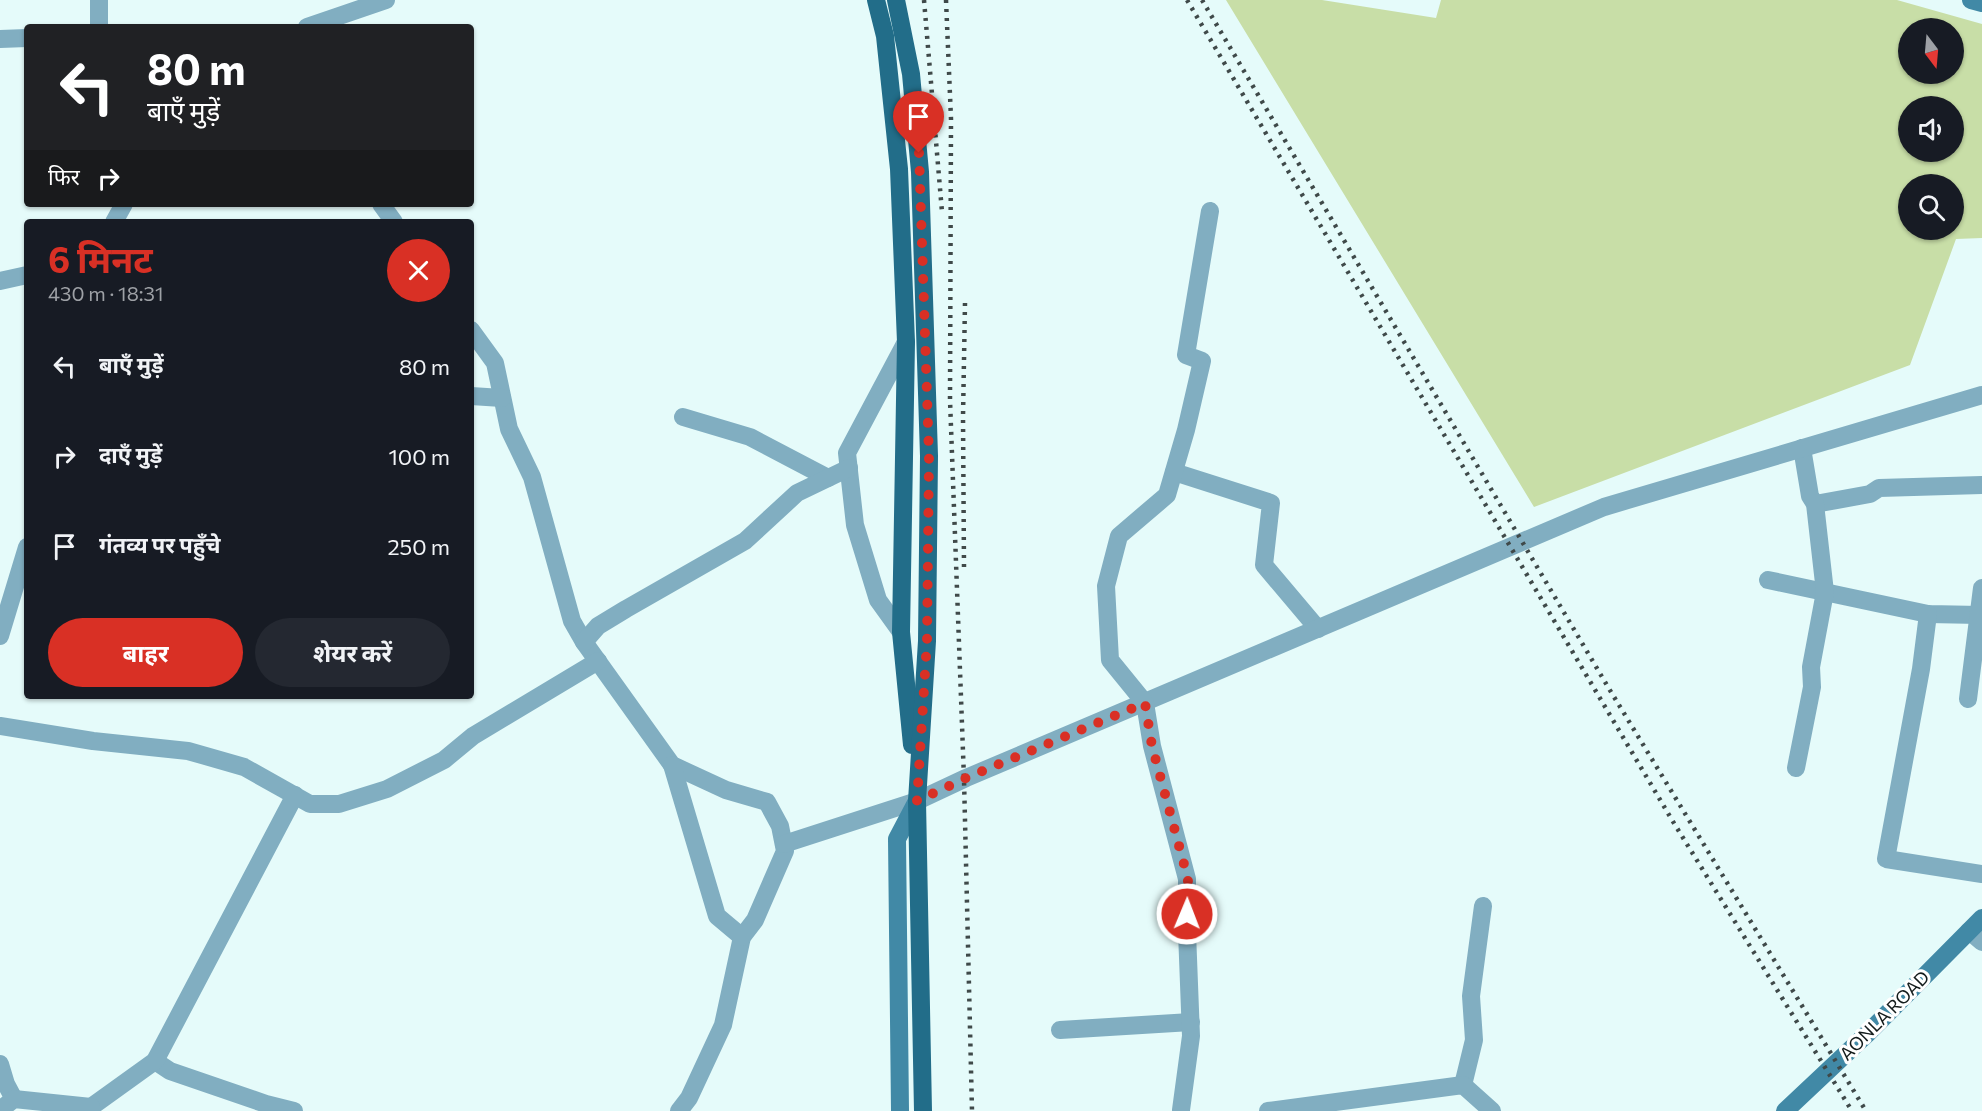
<!DOCTYPE html>
<html lang="hi">
<meta charset="utf-8">
<style>
body{margin:0;font-family:Commissioner,"Noto Sans Devanagari",sans-serif;background:#242831;color:#f1f3f6;height:100vh;display:flex;flex-direction:column;font-size:22px;white-space:nowrap}
*{box-sizing:border-box;margin:0}
p{font-size:20px;color:#9ea1a6}
.icon{flex:none;width:33px;height:33px;fill:none;stroke:currentColor;stroke-width:2;stroke-linecap:round;stroke-linejoin:round}
.map{position:relative;flex:1;overflow:hidden}
.details{position:absolute;left:24px;top:219px;width:450px;height:480px;display:flex;flex-direction:column;background:#171b24;border-radius:6px;box-shadow:0 2px 4px #0004}
.details>*{flex:none}
.top-card{position:absolute;left:24px;top:24px;width:450px;height:183px;border-radius:6px;box-shadow:0 2px 4px #0004;background:#202124;color:#fff;overflow:hidden}
.needle{width:39px;rotate:164deg}
.tools{position:absolute;left:1898px;top:18px;display:grid;gap:12px}
.tools a{display:grid;place-items:center;width:66px;height:66px;border-radius:50%;background:#171b24;box-shadow:0 2px 4px #0004;font-size:30px}
.pin{position:absolute;display:grid;place-items:center;width:51px;height:51px;color:#fff;margin:-62px -26px;border-radius:50% 50% 50% 0;rotate:-45deg;box-shadow:0 0 6px #0007}
.pin .icon{rotate:45deg}
.me{position:absolute;width:66px;margin:-33px;rotate:1deg;stroke-linejoin:round;filter:drop-shadow(0 0 4px #0008)}
.turn{display:flex;align-items:center;gap:21px;height:126px;padding:0 24px;font-size:27px}
.turn .icon{width:78px;height:78px;stroke-width:2.5}
.turn b{display:block;font-size:42px;line-height:51px}
.then{display:flex;align-items:center;height:57px;padding:0 24px;background:#0003;gap:12px;font-size:22px}
.round{display:grid;place-items:center;flex:none;width:63px;height:63px;border-radius:32px;background:#242831}
.summary{display:flex;align-items:center;justify-content:space-between;height:102px;padding:0 24px}
h1{font-size:36px;font-weight:700;line-height:45px;color:#d93025}
.cta{display:flex;gap:12px;margin-top:auto;padding:12px 24px}
.cta a{flex:1;height:69px;border-radius:36px;background:#d93025;color:#fff;font-size:24px;font-weight:700;line-height:69px;text-align:center}
.cta a+a{background:#242831;color:#f1f3f6}
ul{padding:0;list-style:none}
li{display:flex;align-items:center;gap:18px;height:90px;padding:0 24px}
li div{flex:1}
li b{display:block;font-size:22px}
li em{font-style:normal}
.map>svg:first-child{display:block}
</style>
<div class="map">
<svg width="1982" height="1111" viewBox="0 0 1982 1111">
<rect width="100%" height="100%" fill="#e5fbfa"/>
<path fill="#c8dea7" fill-rule="evenodd" d="M1226,0h96l114,18 5,-18h456l85,24v214l-26,1 -46,126 -376,142zM1908,28h45v46h-45zM1908,106h45v46h-45zM1908,184h45v46h-45z"/>
<g fill="none" stroke-linecap="round" stroke-linejoin="round">
<g stroke="#81aec1" stroke-width="18">
<polyline points="99,27 99,0"/>
<polyline points="307,27 386,0"/>
<polyline points="0,39 27,38"/>
<polyline points="381,204 394,222"/>
<polyline points="114,222 124,204"/>
<polyline points="0,281 27,275"/>
<polyline points="471,330 495,363 509,429 532,477 572,621 584,642 672,765 726,790 767,802 780,826 785,851 755,920 742,937 723,1025 689,1098 679,1111"/>
<polyline points="471,396 502,398"/>
<polyline points="683,417 750,437 828,478"/>
<polyline points="1174,472 1271,503 1264,565 1318,629"/>
<polyline points="1815,504 1870,494 1879,488 1982,485"/>
<polyline points="1768,580 1928,614 1980,615"/>
<polyline points="1928,614 1921,669 1886,859 1982,874"/>
<polyline points="901,632 878,600 855,525 847,453 906,342"/>
<polyline points="0,636 27,547"/>
<polyline points="584,642 598,626 626,609 745,541 797,493 849,468"/>
<polyline points="1968,699 1982,588"/>
<polyline points="0,726 93,741 188,751 244,767 310,804 339,804 387,789 444,760 473,736 598,661"/>
<polyline points="672,765 717,916 742,937"/>
<polyline points="1796,768 1812,687 1811,667 1825,592 1815,504 1810,496 1802,448"/>
<polyline points="784,844 917,801 966,778 1604,507 1982,395"/>
<polyline points="1969,931 1982,942"/>
<polyline points="1060,1030 1191,1022"/>
<polyline points="155,1061 170,1071 266,1104 294,1111"/>
<polyline points="0,1064 6,1084 14,1099"/>
<polyline points="1463,1085 1474,1040 1471,996 1483,906"/>
<polyline points="91,1107 155,1061 295,795"/>
<polyline points="0,1110 14,1099 91,1107 92,1111"/>
<polyline points="1181,1110 1191,1036 1187,932 1187,879 1152,746 1145,703 1110,660 1106,586 1119,536 1167,495 1186,430 1202,361 1186,355 1210,211"/>
<polyline points="1268,1111 1463,1085 1492,1111"/>
</g>
<g stroke="#4189a6" stroke-width="18">
<polyline points="1971,0 1982,3"/>
<polyline points="900,1111 897,839 917,801"/>
<polyline points="1785,1111 1868,1033 1982,918"/>
</g>
<g stroke="#226d89" stroke-width="18">
<polyline points="876,0 885,36 899,169 906,342 901,632 912,745"/>
<polyline points="896,0 911,74 920,172 929,456 927,641 917,801 923,1111"/>
</g>
<g stroke="#3f4949" stroke-width="4.5" stroke-dasharray="3 6" stroke-linecap="butt">
<polyline points="924,0 942,212"/>
<polyline points="946,0 951,119 950,400 964,779 972,1111"/>
<polyline points="1187,0 1672,820 1852,1111"/>
<polyline points="1202,0 1608,687 1866,1111"/>
<polyline points="964,567 963,417 965,303"/>
</g>
</g>
<g fill="none" stroke-linecap="round" stroke-linejoin="round">
<polyline stroke="#d93025" stroke-width="10" stroke-dasharray="0 18" points="919,153 929,456 927,641 917,801 966,778 1145,703 1152,746 1188,879 1187,914"/>
</g>
<g text-anchor="middle" dominant-baseline="central" stroke-width="6" stroke-linejoin="round" paint-order="stroke">
<g font-size="18" fill="#131b1b" stroke="#fff">
<text transform="translate(1884 1015) rotate(-45)">AONLA ROAD</text>
</g>
</g>
</svg>
<div class="tools">
<a><svg class="needle" viewBox="-14 -14 28 28"><path d="M0-13l5 13h-10z" fill="#e53935"/><path d="M0 13l5-13h-10z" fill="#9ea1a6"/></svg></a>
<a><svg class="icon" aria-label="sound" viewBox="0 0 24 24"><path d="M4 9h4l5-4v14l-5-4H4zM17 9q2 3 0 6"/></svg></a>
<a><svg class="icon" aria-label="search" viewBox="0 0 24 24"><circle cx="10" cy="10" r="6"/><path d="M15 15l6 6"/></svg></a>
</div>
<div class="pin" style="left:919px;top:153px;background:#d93025"><svg class="icon" aria-label="arrive" viewBox="0 0 24 24"><path d="M6 21V4h12l-3 4 3 4H6"/></svg></div>
<svg class="me" style="left:1187px;top:914px" viewBox="-20 -20 40 40"><circle r="17" fill="#d93025" stroke="#fff" stroke-width="3"/><path d="M0-11L8 9 0 5-8 9z" fill="#fff"/></svg>
<div class="top-card">
<div class="turn"><svg class="icon" aria-label="left" viewBox="0 0 24 24"><path d="M17 20v-9H6M10 6l-5 5 5 5"/></svg><div><b>80 m</b>बाएँ मुड़ें</div></div>
<div class="then">फिर<svg class="icon" aria-label="right" viewBox="0 0 24 24"><path d="M7 20v-9h11M14 6l5 5-5 5"/></svg></div>
</div>
<section class="details">
<div class="summary"><div><h1>6 मिनट</h1><p>430 m · 18:31</p></div><a class="round" style="background:#d93025;color:#fff"><svg class="icon" aria-label="close" viewBox="0 0 24 24"><path d="M6 6l12 12M18 6L6 18"/></svg></a></div>
<ul>
<li><svg class="icon" aria-label="left" viewBox="0 0 24 24"><path d="M17 20v-9H6M10 6l-5 5 5 5"/></svg><div><b>बाएँ मुड़ें</b></div><em>80 m</em></li>
<li><svg class="icon" aria-label="right" viewBox="0 0 24 24"><path d="M7 20v-9h11M14 6l5 5-5 5"/></svg><div><b>दाएँ मुड़ें</b></div><em>100 m</em></li>
<li><svg class="icon" aria-label="arrive" viewBox="0 0 24 24"><path d="M6 21V4h12l-3 4 3 4H6"/></svg><div><b>गंतव्य पर पहुँचे</b></div><em>250 m</em></li>
</ul>
<div class="cta"><a>बाहर</a><a>शेयर करें</a></div>
</section>
</div>
